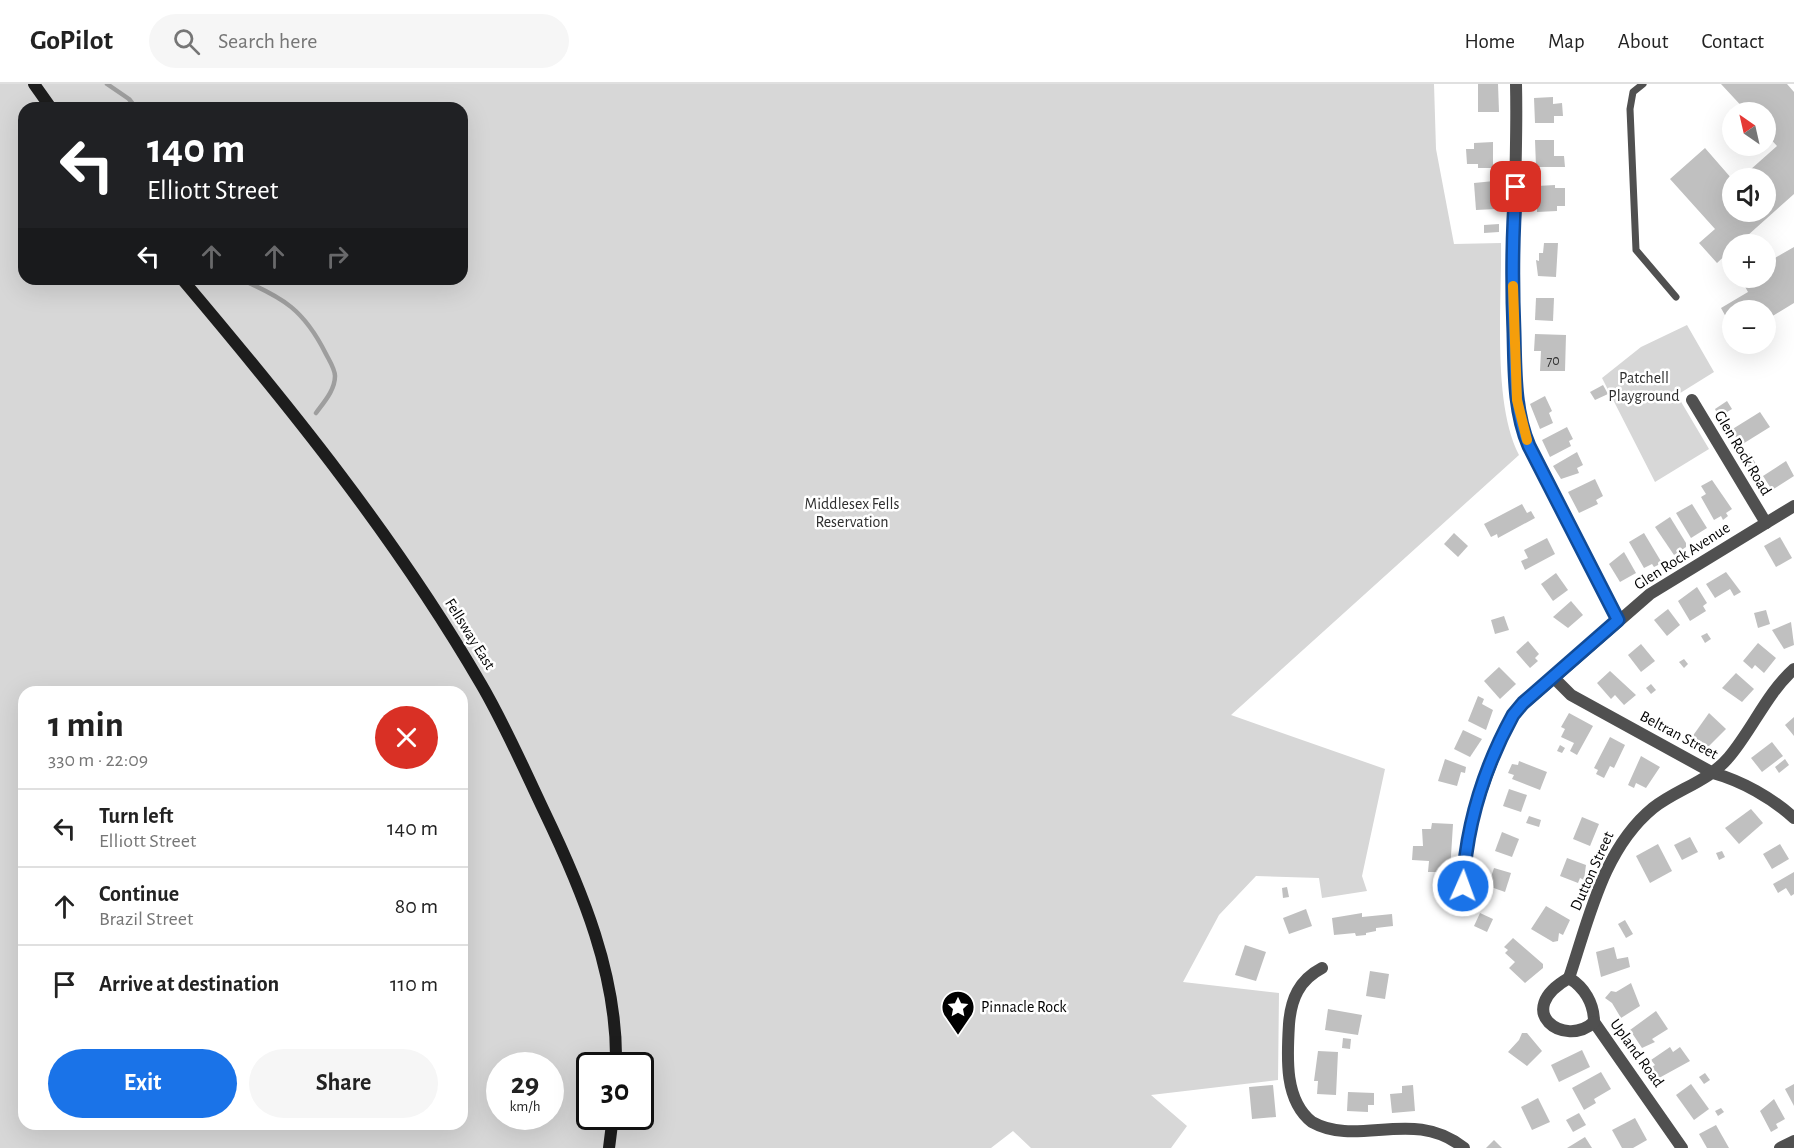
<!DOCTYPE html>
<meta charset="utf-8">
<style>
body{margin:0;font-family:"Alegreya Sans",sans-serif;background:#f6f6f6;color:#222;height:100vh;display:flex;flex-direction:column;font-size:22px;white-space:nowrap}
*{box-sizing:border-box;margin:0}
p{font-size:20px;color:#767676}
.icon{flex:none;width:33px;height:33px;fill:none;stroke:currentColor;stroke-width:2;stroke-linecap:round;stroke-linejoin:round}
.map{position:relative;flex:1;overflow:hidden}
.drawer{position:absolute;left:18px;top:602px;width:450px;height:444px;display:flex;flex-direction:column;background:#fff;border-radius:18px;box-shadow:0 6px 24px #0002}
.drawer>*{flex:none}
.top-card{position:absolute;left:18px;top:18px;width:450px;height:183px;border-radius:18px;box-shadow:0 6px 24px #0002;background:#202124;color:#fff;overflow:hidden}
.needle{width:39px;rotate:326deg}
.fabs{position:absolute;left:1722px;top:18px;display:grid;gap:12px}
.fabs a{display:grid;place-items:center;width:54px;height:54px;border-radius:50%;background:#fff;box-shadow:0 6px 24px #0002;font-size:30px}
.speed{position:absolute;left:486px;top:968px;display:flex;gap:12px;font-size:30px;font-weight:700;text-align:center}
.speed>*{display:grid;place-content:center;width:78px;height:78px;border-radius:50%;background:#fff;box-shadow:0 6px 24px #0002;line-height:1}
.speed small{font-size:15px;font-weight:400}
.speed .limit{border:3px solid #111;border-radius:9px;background:#fff;color:#111}
.pin{position:absolute;display:grid;place-items:center;width:51px;height:51px;color:#fff;margin:-26px;border-radius:12px;box-shadow:0 3px 9px #0006}
.me{position:absolute;width:66px;margin:-33px;rotate:2deg;stroke-linejoin:round;filter:drop-shadow(0 0 4px #0008)}
.turn{display:flex;align-items:center;gap:21px;height:126px;padding:0 30px;font-size:27px}
.turn .icon{width:78px;height:78px;stroke-width:2.5}
.turn b{display:block;font-size:42px;line-height:51px}
.lanes{display:flex;align-items:center;height:57px;padding:0 30px;background:#0003;justify-content:center;gap:30px;direction:ltr}
.lanes .off{opacity:.35}
.round{display:grid;place-items:center;flex:none;width:63px;height:63px;border-radius:32px;background:#f6f6f6}
.overview{display:flex;align-items:center;justify-content:space-between;height:102px;padding:0 30px}
h1{font-size:36px;font-weight:700;line-height:45px}
.action{display:flex;gap:12px;margin-top:auto;padding:12px 30px}
.action a{flex:1;height:69px;border-radius:36px;background:#1a73e8;color:#fff;font-size:24px;font-weight:700;line-height:69px;text-align:center}
.action a+a{background:#f6f6f6;color:#222}
ul{padding:0;list-style:none}
li{display:flex;align-items:center;gap:18px;height:78px;padding:0 30px;border-top:2px solid #e0e0e0}
li div{flex:1}
li b{display:block;font-size:22px}
li em{font-style:normal}
header{display:flex;align-items:center;gap:36px;box-sizing:border-box;height:84px;padding:0 30px;background:#fff;border-bottom:2px solid #e0e0e0}
header strong{font-size:28px}
nav{display:flex;gap:33px;margin-inline-start:auto;font-size:21px}
.search{width:420px;height:54px;background:#f6f6f6;display:flex;align-items:center;gap:15px;box-sizing:border-box;padding:0 21px;border-radius:33px;color:#767676;font-size:22px}
.map>svg:first-child{display:block}
</style>
<header>
<strong>GoPilot</strong>
<div class="search"><svg class="icon" aria-label="search" viewBox="0 0 24 24"><circle cx="10" cy="10" r="6"/><path d="M15 15l6 6"/></svg>Search here</div>
<nav><a>Home</a><a>Map</a><a>About</a><a>Contact</a></nav>
</header>
<div class="map">
<svg width="1794" height="1064" viewBox="0 0 1794 1064">
<rect width="100%" height="100%" fill="#fff"/>
<g fill="#d7d7d7" fill-rule="evenodd">
<path d="M0,0h1434l2,65 18,95 47,-1c1,60 -9,160 18,212l-288,260 154,54 -23,107 5,15 -45,7 -3,-20 -63,-2 -37,39 -36,67 96,11 -1,87 -127,15 36,31 -16,22h-140l-18,-17 -22,17h-991zM24,24h438v171h-438zM24,608h438v432h-438zM500,981h50v51h-50zM590,981h50v51h-50z"/>
<polygon points="1687,241 1714,288 1677,311 1709,365 1655,398 1602,294 1641,263"/>
</g>
<g fill="none" stroke-linecap="round" stroke-linejoin="round">
<g stroke="#9e9e9e" stroke-width="4.5">
<polyline points="107,0 129,15 136,24"/>
<path d="M240,195c44,19 64,31 86,75 3,6 9,15 9,22 0,14 -11,26 -19,37"/>
</g>
</g>
<g fill="#c0c0c0">
<polygon points="1478,0 1498,0 1499,28 1478,28"/>
<polygon points="1721,0 1787,0 1794,8 1794,110 1738,160 1732,160 1732,165 1717,179 1699,159 1715,145 1670,95 1705,64 1732,95 1732,128 1766,128 1766,94 1741,94 1777,62 1766,50 1766,28 1747,28"/>
<polygon points="1553,13 1553,20 1562,19 1563,32 1554,32 1554,39 1535,39 1534,14"/>
<polygon points="1535,56 1554,56 1554,72 1564,72 1565,83 1536,83"/>
<polygon points="1493,58 1493,84 1478,84 1478,80 1467,80 1466,65 1474,65 1474,59"/>
<polygon points="1494,97 1496,125 1476,126 1474,99"/>
<polygon points="1555,101 1555,104 1565,104 1565,122 1557,122 1557,127 1537,128 1537,102"/>
<polygon points="1499,140 1499,148 1484,149 1484,141"/>
<polygon points="1544,159 1558,159 1556,193 1538,192 1536,176 1539,177 1539,169 1543,169"/>
<polygon points="1794,163 1794,219 1766,236 1766,226 1732,226 1732,244 1721,224 1748,208 1743,199 1752,194 1766,194 1766,179"/>
<polygon points="1536,214 1554,214 1553,237 1535,236"/>
<polygon points="1535,250 1566,251 1565,287 1540,287 1541,267 1534,267"/>
<polygon points="1603,301 1608,310 1595,316 1590,308"/>
<polygon points="1545,312 1552,327 1549,329 1553,339 1540,345 1530,320"/>
<polygon points="1727,317 1732,325 1719,333 1715,325"/>
<polygon points="1760,328 1770,343 1741,361 1731,346"/>
<polygon points="1567,343 1573,355 1569,357 1571,362 1550,373 1542,356"/>
<polygon points="1577,368 1583,381 1577,384 1579,389 1561,395 1553,382"/>
<polygon points="1749,369 1758,383 1750,388 1742,374"/>
<polygon points="1786,377 1794,392 1772,406 1763,392"/>
<polygon points="1595,395 1603,412 1596,416 1598,420 1579,429 1568,408"/>
<polygon points="1712,396 1732,425 1726,429 1728,432 1723,436 1721,432 1714,436 1701,413 1706,410 1701,402"/>
<polygon points="1522,420 1527,429 1531,427 1535,434 1498,454 1497,450 1491,453 1484,440"/>
<polygon points="1692,420 1707,444 1691,454 1676,429"/>
<polygon points="1670,433 1686,459 1686,463 1674,471 1655,443"/>
<polygon points="1454,449 1468,462 1458,473 1444,460"/>
<polygon points="1644,449 1662,479 1654,483 1652,480 1644,484 1629,458"/>
<polygon points="1780,453 1792,474 1776,483 1764,462"/>
<polygon points="1547,454 1555,470 1525,486 1521,477 1528,474 1524,466"/>
<polygon points="1624,468 1636,489 1620,498 1609,480"/>
<polygon points="1726,488 1741,508 1734,512 1730,505 1715,514 1706,500"/>
<polygon points="1556,489 1568,506 1553,517 1541,500"/>
<polygon points="1697,503 1707,519 1703,522 1706,527 1690,537 1678,517"/>
<polygon points="1571,517 1583,531 1568,544 1553,533"/>
<polygon points="1668,525 1680,541 1667,552 1654,536"/>
<polygon points="1766,526 1770,540 1758,544 1754,529"/>
<polygon points="1504,532 1509,546 1495,550 1491,536"/>
<polygon points="1791,538 1794,561 1784,565 1772,546"/>
<polygon points="1707,549 1711,555 1705,559 1701,552"/>
<polygon points="1528,557 1539,570 1535,574 1538,577 1530,584 1516,568"/>
<polygon points="1758,559 1776,574 1764,589 1755,581 1752,585 1743,577"/>
<polygon points="1641,560 1655,577 1641,588 1628,571"/>
<polygon points="1684,575 1688,580 1684,584 1679,578"/>
<polygon points="1499,583 1516,600 1500,615 1484,597"/>
<polygon points="1610,587 1636,611 1624,621 1615,611 1611,615 1597,599"/>
<polygon points="1736,589 1754,605 1742,618 1722,604"/>
<polygon points="1651,600 1656,606 1651,610 1646,604"/>
<polygon points="1478,612 1484,615 1482,620 1493,626 1486,646 1468,637"/>
<polygon points="1569,629 1593,642 1577,671 1570,667 1574,659 1561,653 1565,645 1561,643"/>
<polygon points="1709,629 1726,645 1707,664 1692,653"/>
<polygon points="1794,633 1794,652 1785,641"/>
<polygon points="1463,646 1482,655 1470,673 1454,665"/>
<polygon points="1610,653 1625,661 1614,684 1610,682 1604,694 1596,690 1598,686 1594,684"/>
<polygon points="1772,658 1783,672 1762,688 1751,674"/>
<polygon points="1560,661 1565,664 1562,669 1557,667"/>
<polygon points="1641,672 1660,683 1646,704 1636,699 1634,704 1628,701"/>
<polygon points="1445,675 1466,683 1465,689 1461,688 1457,702 1438,697"/>
<polygon points="1785,675 1789,681 1779,689 1775,683"/>
<polygon points="1519,677 1547,688 1540,706 1512,695 1514,691 1508,689 1512,680 1518,681"/>
<polygon points="1509,705 1527,711 1521,728 1503,722"/>
<polygon points="1751,725 1763,739 1739,760 1725,744"/>
<polygon points="1529,732 1541,736 1539,743 1526,739"/>
<polygon points="1582,733 1599,740 1590,762 1573,755"/>
<polygon points="1432,739 1453,740 1449,804 1437,803 1436,788 1428,788 1429,777 1412,776 1413,762 1423,762 1422,745 1431,745"/>
<polygon points="1502,748 1519,755 1512,773 1495,767"/>
<polygon points="1690,753 1698,768 1682,776 1674,761"/>
<polygon points="1658,760 1672,787 1650,799 1636,772"/>
<polygon points="1780,760 1789,775 1772,785 1763,770"/>
<polygon points="1722,767 1725,773 1719,776 1716,769"/>
<polygon points="1567,774 1586,781 1584,796 1580,794 1578,799 1560,792"/>
<polygon points="1494,784 1511,789 1505,808 1488,802"/>
<polygon points="1794,788 1794,810 1791,812 1786,804 1778,809 1773,800"/>
<polygon points="1287,803 1289,813 1283,814 1282,804"/>
<polygon points="1546,822 1570,836 1563,851 1559,849 1558,857 1553,858 1531,845"/>
<polygon points="1306,825 1312,842 1289,850 1283,834"/>
<polygon points="1362,829 1362,833 1392,830 1393,842 1376,844 1376,847 1366,849 1366,851 1356,852 1355,849 1334,851 1332,834"/>
<polygon points="1480,829 1493,835 1487,848 1474,842"/>
<polygon points="1625,836 1633,850 1626,854 1618,840"/>
<polygon points="1513,854 1543,880 1543,884 1525,899 1509,884 1515,878 1505,869 1508,866 1504,863"/>
<polygon points="1245,861 1266,868 1256,897 1235,891"/>
<polygon points="1614,863 1617,875 1628,873 1630,883 1601,893 1596,868"/>
<polygon points="1370,887 1389,890 1385,915 1366,912"/>
<polygon points="1631,899 1640,922 1621,934 1612,919 1605,914 1611,907 1616,908"/>
<polygon points="1328,925 1362,931 1358,951 1325,946"/>
<polygon points="1656,927 1668,945 1652,955 1655,958 1642,964 1630,946"/>
<polygon points="1522,949 1527,949 1542,967 1527,982 1508,968 1519,956"/>
<polygon points="1343,954 1351,955 1350,965 1342,964"/>
<polygon points="1670,963 1673,968 1680,963 1690,977 1659,994 1652,983 1655,981 1651,976"/>
<polygon points="1582,966 1590,983 1559,998 1551,981"/>
<polygon points="1318,967 1338,968 1336,1011 1317,1010 1318,997 1314,997"/>
<polygon points="1601,988 1611,1005 1594,1015 1596,1019 1584,1026 1572,1004"/>
<polygon points="1705,989 1710,996 1704,1000 1699,993"/>
<polygon points="1691,1000 1709,1025 1694,1036 1676,1011"/>
<polygon points="1794,1000 1794,1022 1785,1005"/>
<polygon points="1273,1001 1276,1033 1252,1035 1249,1003"/>
<polygon points="1413,1001 1415,1027 1392,1029 1390,1010 1402,1009 1402,1002"/>
<polygon points="1348,1008 1374,1009 1374,1021 1368,1021 1368,1028 1347,1027"/>
<polygon points="1538,1014 1550,1038 1532,1046 1521,1023"/>
<polygon points="1774,1015 1785,1035 1776,1040 1778,1044 1771,1048 1760,1027"/>
<polygon points="1721,1024 1724,1028 1718,1032 1715,1027"/>
<polygon points="1579,1029 1586,1041 1573,1048 1566,1036"/>
<polygon points="1635,1034 1647,1056 1633,1064 1622,1064 1612,1046"/>
<polygon points="1716,1041 1729,1064 1707,1064 1699,1050"/>
<polygon points="1585,1053 1592,1064 1567,1064"/>
<polygon points="1494,1056 1502,1064 1486,1064"/>
</g>
<g fill="none" stroke-linecap="round" stroke-linejoin="round">
<polyline stroke="#505050" stroke-width="7" points="1643,0 1633,8 1630,25 1636,166 1676,213"/>
<g stroke="#505050" stroke-width="12">
<path d="M1516,0c2,82 -5,163 -3,244 1,40 1,81 16,118l89,174"/>
<polyline points="1692,316 1766,439"/>
<path d="M1553,593l18,18 142,78c29,8 59,25 81,45"/>
<path d="M1463,802c2,-48 13,-83 30,-127 7,-17 13,-35 25,-50l132,-115 144,-88"/>
<path d="M1322,884c-23,12 -31,31 -33,56 -2,33 -5,76 23,98 46,26 102,-15 152,26"/>
<path d="M1569,894c20,-59 34,-129 84,-170 24,-19 55,-26 76,-51 23,-27 38,-64 65,-88"/>
<path d="M1569,894c15,9 25,25 25,44l88,126"/>
<path d="M1569,894c-58,33 -4,71 25,44"/>
<polyline points="1780,1064 1794,1057"/>
</g>
<g stroke="#1d1d1d" stroke-width="12">
<polyline points="34,0 51,24"/>
<path d="M182,195c109,129 214,259 299,405 24,41 43,85 63,127 38,79 74,165 72,254"/>
<polyline points="609,1064 613,1032"/>
</g>
</g>
<g fill="none" stroke-linecap="round" stroke-linejoin="round">
<g stroke="#114b97" stroke-width="15">
<path id="route" d="M1463,802c3,-60 21,-118 50,-171l10,-12 95,-83 -89,-174c-15,-35 -14,-75 -15,-113 -2,-49 -2,-97 2,-146"/>
</g>
<use href="#route" stroke="#1a73e8" stroke-width="10"/>
<polyline stroke="#f59e0b" stroke-width="10" points="1513,202 1517,316 1527,356"/>
</g>
<defs>
<g id="sight-pin" transform="scale(1.725)"><path d="M0 17L-7.5 6A9.5 9.5 0 1 1 7.5 6Z" fill="#000" stroke="#fff"/><path d="M0-6L1.8-2.2L6-1.7L2.9 1.2L3.7 5.4L0 3.3L-3.7 5.4L-2.9 1.2L-6-1.7L-1.8-2.2Z" fill="#fff"/></g>
</defs>
<g fill-rule="evenodd">
<use href="#sight-pin" x="958" y="923"/>
</g>
<g text-anchor="middle" dominant-baseline="central" stroke-width="5" stroke-linejoin="round" paint-order="stroke">
<g font-size="14" fill="#303030">
<text x="1553" y="277">70</text>
</g>
<g font-size="16" fill="#2e2e2e" stroke="#fff">
<text x="1644" y="294">Patchell<tspan x="1644" dy="18">Playground</tspan></text>
<text x="852" y="420">Middlesex Fells<tspan x="852" dy="18">Reservation</tspan></text>
</g>
<g font-size="16" fill="#000" stroke="#fff">
<text transform="translate(1743 369) rotate(59)">Glen Rock Road</text>
<text transform="translate(1682 472) rotate(-33)">Glen Rock Avenue</text>
<text transform="translate(470 550) rotate(58)">Fellsway East</text>
<text transform="translate(1679 651) rotate(28)">Beltran Street</text>
<text transform="translate(1592 787) rotate(-66)">Dutton Street</text>
<text transform="translate(1637 969) rotate(54)">Upland Road</text>
</g>
<g font-size="16" fill="#000" stroke="#fff" text-anchor="start">
<text x="981" y="923">Pinnacle Rock</text>
</g>
</g>
</svg>
<div class="fabs">
<a><svg class="needle" viewBox="-14 -14 28 28"><path d="M0-13l5 13h-10z" fill="#e53935"/><path d="M0 13l5-13h-10z" fill="#767676"/></svg></a>
<a><svg class="icon" aria-label="sound" viewBox="0 0 24 24"><path d="M4 9h4l5-4v14l-5-4H4zM17 9q2 3 0 6"/></svg></a>
<a>+</a>
<a>−</a>
</div>
<div class="speed"><div>29<small>km/h</small></div><div class="limit">30</div></div>
<div class="pin" style="left:1516px;top:103px;background:#d93025"><svg class="icon" aria-label="arrive" viewBox="0 0 24 24"><path d="M6 21V4h12l-3 4 3 4H6"/></svg></div>
<svg class="me" style="left:1463px;top:802px" viewBox="-20 -20 40 40"><circle r="17" fill="#1a73e8" stroke="#fff" stroke-width="3"/><path d="M0-11L8 9 0 5-8 9z" fill="#fff"/></svg>
<div class="top-card">
<div class="turn"><svg class="icon" aria-label="left" viewBox="0 0 24 24"><path d="M17 20v-9H6M10 6l-5 5 5 5"/></svg><div><b>140 m</b>Elliott Street</div></div>
<div class="lanes"><svg class="icon" aria-label="left" viewBox="0 0 24 24"><path d="M17 20v-9H6M10 6l-5 5 5 5"/></svg><svg class="icon off" aria-label="ahead" viewBox="0 0 24 24"><path d="M12 20V5M6 11l6-6 6 6"/></svg><svg class="icon off" aria-label="ahead" viewBox="0 0 24 24"><path d="M12 20V5M6 11l6-6 6 6"/></svg><svg class="icon off" aria-label="right" viewBox="0 0 24 24"><path d="M7 20v-9h11M14 6l5 5-5 5"/></svg></div>
</div>
<section class="drawer">
<div class="overview"><div><h1>1 min</h1><p>330 m · 22:09</p></div><a class="round" style="background:#d93025;color:#fff"><svg class="icon" aria-label="close" viewBox="0 0 24 24"><path d="M6 6l12 12M18 6L6 18"/></svg></a></div>
<ul>
<li><svg class="icon" aria-label="left" viewBox="0 0 24 24"><path d="M17 20v-9H6M10 6l-5 5 5 5"/></svg><div><b>Turn left</b><p>Elliott Street</p></div><em>140 m</em></li>
<li><svg class="icon" aria-label="ahead" viewBox="0 0 24 24"><path d="M12 20V5M6 11l6-6 6 6"/></svg><div><b>Continue</b><p>Brazil Street</p></div><em>80 m</em></li>
<li><svg class="icon" aria-label="arrive" viewBox="0 0 24 24"><path d="M6 21V4h12l-3 4 3 4H6"/></svg><div><b>Arrive at destination</b></div><em>110 m</em></li>
</ul>
<div class="action"><a>Exit</a><a>Share</a></div>
</section>
</div>
